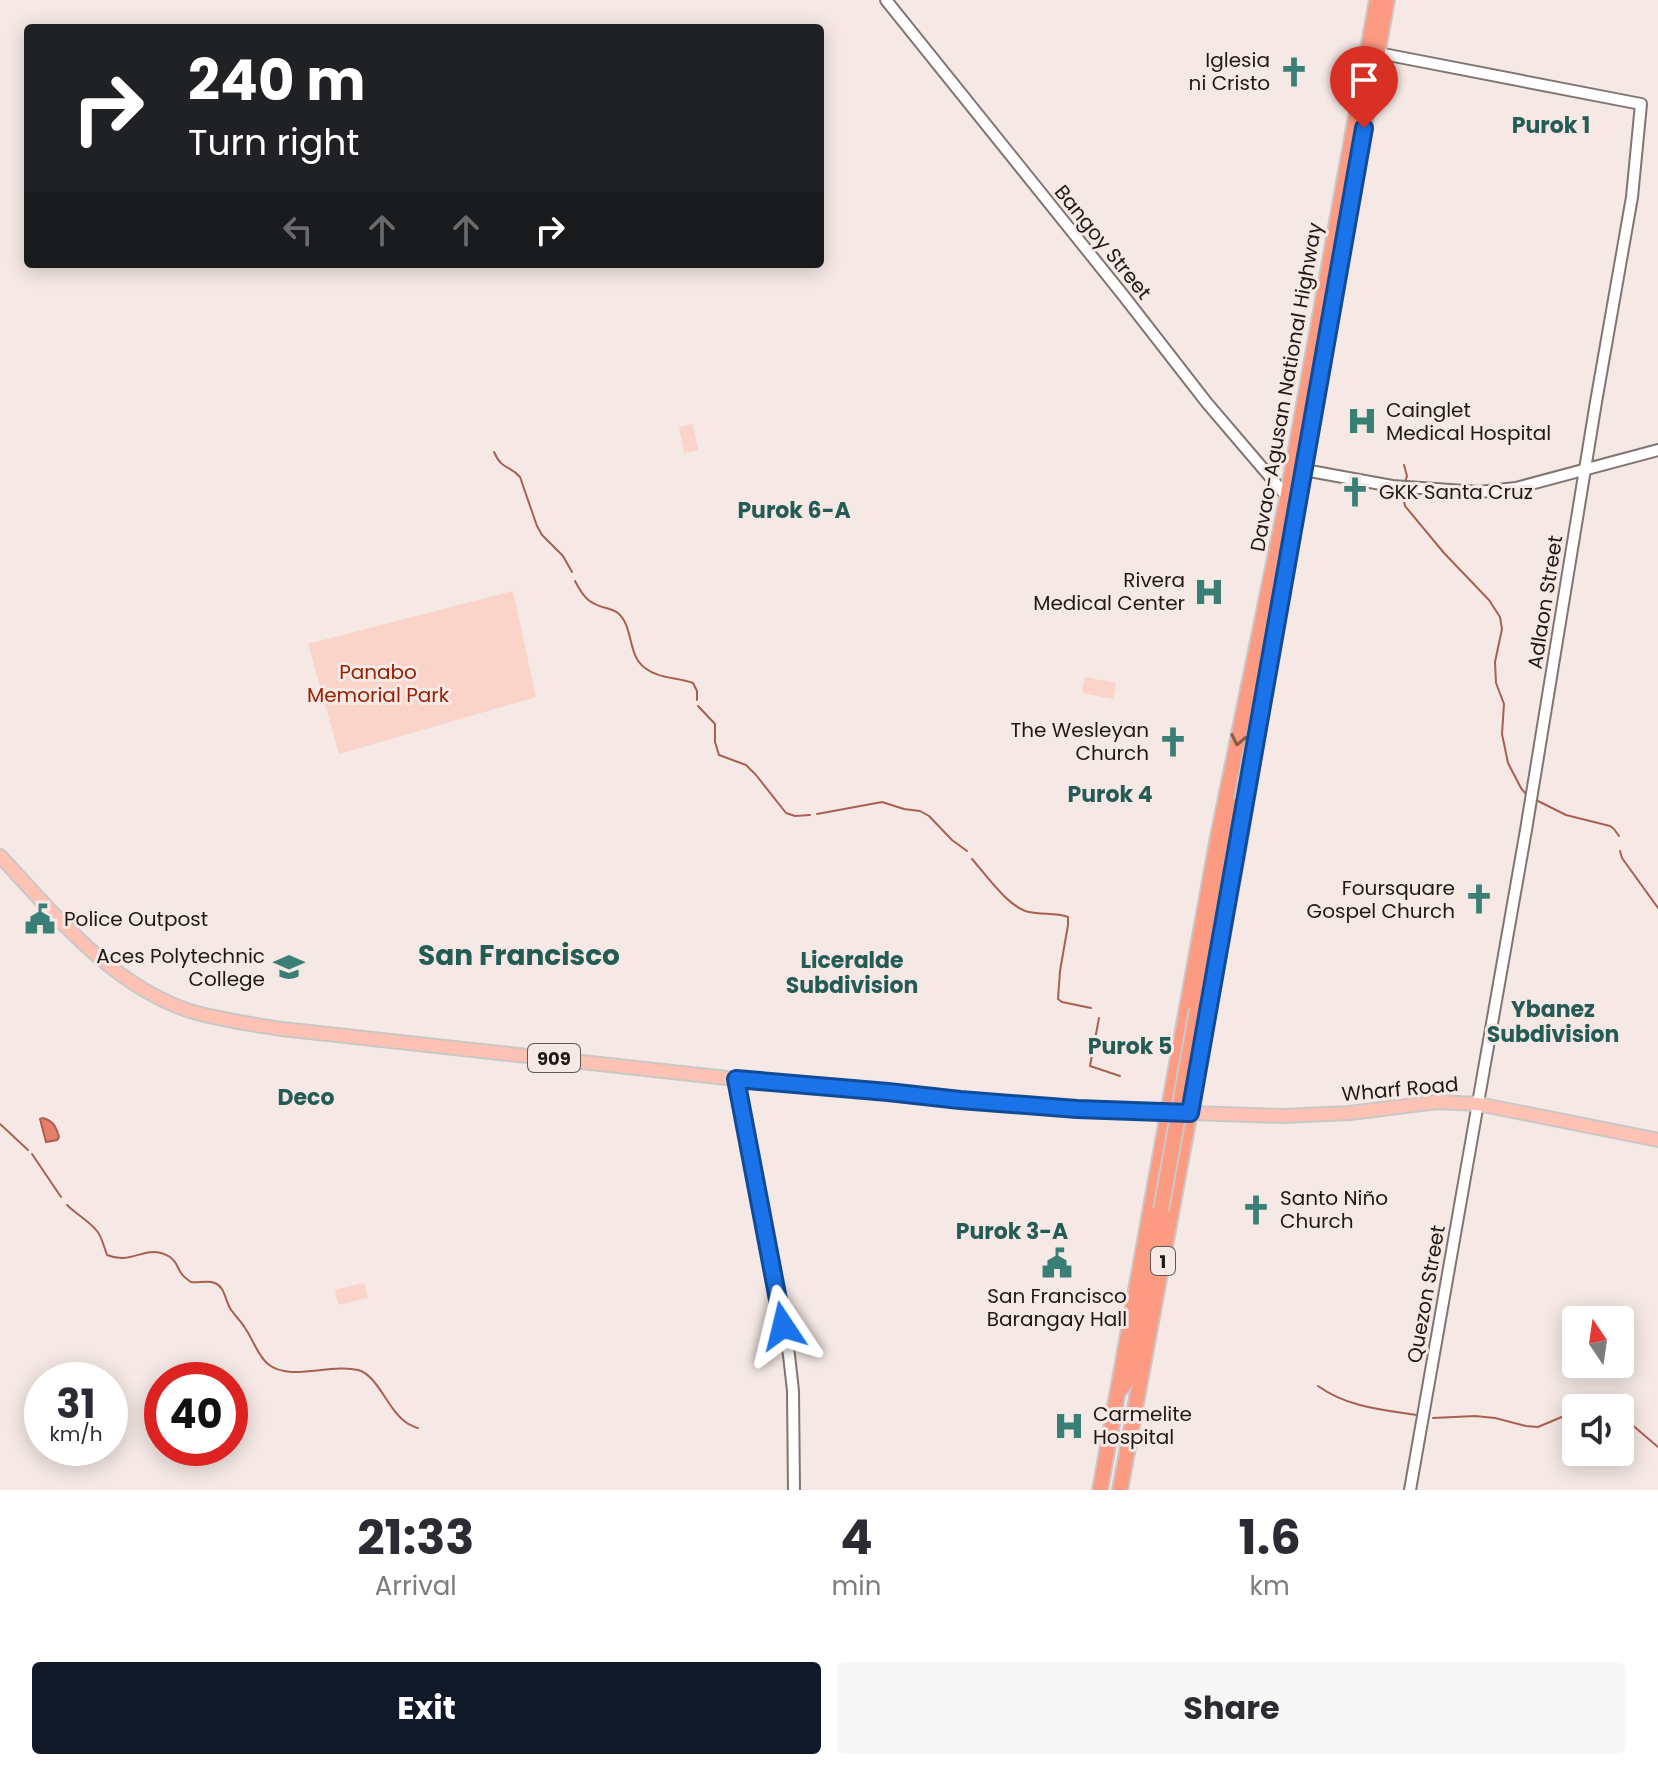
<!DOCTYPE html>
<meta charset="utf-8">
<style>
body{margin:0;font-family:Poppins,sans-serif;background:#f7f7f7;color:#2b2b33;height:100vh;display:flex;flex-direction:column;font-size:30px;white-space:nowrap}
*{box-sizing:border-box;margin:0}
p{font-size:26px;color:#7c7c81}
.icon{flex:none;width:44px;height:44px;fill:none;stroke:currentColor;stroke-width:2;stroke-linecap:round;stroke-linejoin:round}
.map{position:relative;height:1490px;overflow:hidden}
.details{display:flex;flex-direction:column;background:#fff;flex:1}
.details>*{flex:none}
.top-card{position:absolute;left:24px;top:24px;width:800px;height:244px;border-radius:8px;box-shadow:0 4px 20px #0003;background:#202124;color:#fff;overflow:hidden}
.needle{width:52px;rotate:347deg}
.controls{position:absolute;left:1562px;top:1306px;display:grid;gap:16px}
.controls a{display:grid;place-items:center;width:72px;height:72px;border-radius:8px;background:#fff;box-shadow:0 4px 20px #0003;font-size:40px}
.speed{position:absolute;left:24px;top:1362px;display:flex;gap:16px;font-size:40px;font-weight:700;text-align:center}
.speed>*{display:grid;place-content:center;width:104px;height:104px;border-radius:50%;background:#fff;box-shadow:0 4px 20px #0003;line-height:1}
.speed small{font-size:20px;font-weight:400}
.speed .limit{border:12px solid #d22;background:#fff;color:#111}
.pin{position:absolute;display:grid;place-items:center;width:68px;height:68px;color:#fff;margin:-82px -34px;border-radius:50% 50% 50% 0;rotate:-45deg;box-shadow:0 0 8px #0007}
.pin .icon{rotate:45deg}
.me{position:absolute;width:88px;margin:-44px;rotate:350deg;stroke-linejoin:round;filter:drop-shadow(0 0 6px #0008)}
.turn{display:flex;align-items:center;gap:28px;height:168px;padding:0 32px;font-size:36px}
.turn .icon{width:104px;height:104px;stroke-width:2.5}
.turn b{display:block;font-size:56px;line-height:68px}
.lanes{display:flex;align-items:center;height:76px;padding:0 32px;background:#0003;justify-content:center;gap:40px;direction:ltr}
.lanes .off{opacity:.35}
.eta{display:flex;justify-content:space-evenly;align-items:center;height:136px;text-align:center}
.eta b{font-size:48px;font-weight:700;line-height:56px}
.primary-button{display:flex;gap:16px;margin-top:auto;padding:16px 32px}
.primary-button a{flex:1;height:92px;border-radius:8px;background:#111827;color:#fff;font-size:32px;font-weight:700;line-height:92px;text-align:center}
.primary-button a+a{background:#f7f7f7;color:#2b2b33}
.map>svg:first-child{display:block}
</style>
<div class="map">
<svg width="1658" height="1490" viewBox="0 0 1658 1490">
<rect width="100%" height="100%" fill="#f5e8e5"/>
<g fill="#fad3c9">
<polygon points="693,424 698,450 684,453 679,427"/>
<polygon points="513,591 536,697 339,754 308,644"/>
<polygon points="1085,677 1116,683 1113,699 1082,693"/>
<polygon points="364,1283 368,1298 338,1305 335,1290"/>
</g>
<path fill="#e4806a" stroke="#a86151" stroke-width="2" d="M43,1118c11,3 13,9 16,19l-2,3 -11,2 -6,-23z"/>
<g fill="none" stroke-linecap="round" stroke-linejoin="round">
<g stroke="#a86151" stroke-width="2">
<path d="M494,452c8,18 15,13 26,25l17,49 5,9 21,21 9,16"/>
<polyline points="1404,465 1407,476 1405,482"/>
<polyline points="1402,492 1405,506 1444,553 1489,600 1500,617 1502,629 1495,662 1496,683 1504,704 1502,734 1508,763 1521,788 1526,794"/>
<path d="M575,581c5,9 10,19 20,23 7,4 16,4 23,9 16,14 9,42 27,55 14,11 32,9 48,15l4,8v9"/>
<polyline points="698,706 715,724 715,742 719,755 746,765 756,775 786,813 795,816 810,815"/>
<polyline points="1538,801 1566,815 1610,826 1614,829 1619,836"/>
<polyline points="817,814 882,802 904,809 920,811 929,816 952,840 967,851"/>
<polyline points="1620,851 1622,858 1658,908"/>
<path d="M972,859c14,16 37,49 57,53 13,3 27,0 39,5v8l-8,46 -2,28 4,3 29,6"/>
<polyline points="1099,1018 1090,1066 1120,1076"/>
<polyline points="0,1124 28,1150"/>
<polyline points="32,1154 61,1197"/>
<path d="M67,1205c9,9 22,16 30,26 5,6 7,16 10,24 26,11 39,-13 63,2 7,5 7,10 11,16 2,3 7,7 10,9 7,1 17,-2 24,1 10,4 10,17 15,25 4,7 11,13 15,20 8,11 12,27 23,36 21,18 63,-1 90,6 20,5 30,41 49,53 1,1 10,5 11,5"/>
<path d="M1318,1386c29,21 65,24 98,29"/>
<polyline points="1433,1418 1475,1416 1495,1418 1526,1426 1538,1427 1576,1411"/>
<polyline points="1620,1419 1630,1423 1658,1447"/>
</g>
<g stroke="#807572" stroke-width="14">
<g id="minor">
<polyline points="886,0 1123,295 1207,403 1289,499"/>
<polyline points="1373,52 1641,104 1632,197 1596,402 1526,830 1410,1490"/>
<polyline points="1299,469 1392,486 1479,492 1516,488 1658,450"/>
<polyline points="736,1079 789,1355 793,1391 794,1490"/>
</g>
</g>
<g stroke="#c9c8c7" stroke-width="16">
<path id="major" d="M0,856c55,59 111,129 190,155 30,9 61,13 92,18l454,50 152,13 72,8 117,9 205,7 68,-3 87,-11 41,2 180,36"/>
</g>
<g stroke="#c9c8c7" stroke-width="18">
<g id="highway">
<polyline points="1197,1010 1231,824 1230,805"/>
<polyline points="1123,1387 1132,1368 1161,1210"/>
<polyline points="1100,1490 1217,842 1287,499 1377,0"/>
<polyline points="1120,1490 1238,851 1297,501 1387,0"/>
</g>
</g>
<use href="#minor" stroke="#fff" stroke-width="10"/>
<use href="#major" stroke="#fec2b4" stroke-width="12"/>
<use href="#highway" stroke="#fd9a82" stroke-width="14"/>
<g stroke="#c9c8c7" stroke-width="18" stroke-linecap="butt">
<polyline id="highway-bridge" points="1161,1210 1197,1010"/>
</g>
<use href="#highway-bridge" stroke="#fd9a82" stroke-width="14"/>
</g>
<defs><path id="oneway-chevron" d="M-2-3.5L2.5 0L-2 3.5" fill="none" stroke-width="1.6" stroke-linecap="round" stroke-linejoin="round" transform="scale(2)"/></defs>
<use stroke="#8d5a4c" href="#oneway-chevron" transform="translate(1238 740) rotate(102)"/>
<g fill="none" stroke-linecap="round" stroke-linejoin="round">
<g stroke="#114b97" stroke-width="20">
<polyline id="route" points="783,1326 736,1079 888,1092 960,1100 1077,1109 1190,1113 1364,128"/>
</g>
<use href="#route" stroke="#1a73e8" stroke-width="14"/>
</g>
<defs>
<g id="church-bare" transform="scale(2.4)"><path d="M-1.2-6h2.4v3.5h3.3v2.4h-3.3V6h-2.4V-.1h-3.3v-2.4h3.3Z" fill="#397f76" stroke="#f5e8e5" stroke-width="2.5" paint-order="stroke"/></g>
<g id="hospital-bare" transform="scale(2.4)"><path d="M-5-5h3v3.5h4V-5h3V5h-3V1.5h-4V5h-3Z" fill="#397f76" stroke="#f5e8e5" stroke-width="2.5" paint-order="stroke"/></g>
<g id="civic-bare" transform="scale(2.4)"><path d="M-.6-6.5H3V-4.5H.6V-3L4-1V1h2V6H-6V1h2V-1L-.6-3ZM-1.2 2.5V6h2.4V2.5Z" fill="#397f76" stroke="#f5e8e5" stroke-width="2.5" paint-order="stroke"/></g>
<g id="university-bare" transform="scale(2.4)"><path d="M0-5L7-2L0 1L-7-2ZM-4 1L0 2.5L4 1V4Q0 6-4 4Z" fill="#397f76" stroke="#f5e8e5" stroke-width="2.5" paint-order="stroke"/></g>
</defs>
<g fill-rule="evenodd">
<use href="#church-bare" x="1294" y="72"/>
<use href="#hospital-bare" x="1362" y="421"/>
<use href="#church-bare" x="1355" y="492"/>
<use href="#hospital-bare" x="1209" y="592"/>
<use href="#church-bare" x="1173" y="742"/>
<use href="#church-bare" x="1479" y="899"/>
<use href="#civic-bare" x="40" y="919"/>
<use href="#university-bare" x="289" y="967"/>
<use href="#church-bare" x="1256" y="1210"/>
<use href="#civic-bare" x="1057" y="1263"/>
<use href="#hospital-bare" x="1069" y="1426"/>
</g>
<g text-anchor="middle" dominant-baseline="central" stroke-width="6" stroke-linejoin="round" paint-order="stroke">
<g fill="#f5e8e5" stroke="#5e5755" stroke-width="2">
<rect x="528" y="1044" width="52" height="28" rx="6"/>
<rect x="1151" y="1247" width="24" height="28" rx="6"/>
</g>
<g font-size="18" font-weight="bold" fill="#1d1917">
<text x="554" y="1058">909</text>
<text x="1163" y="1261">1</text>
</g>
<g font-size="20" fill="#1d1917" stroke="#f5e8e5" text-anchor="end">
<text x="1270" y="60">Iglesia<tspan x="1270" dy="23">ni Cristo</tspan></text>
<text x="1386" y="410" text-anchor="start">Cainglet<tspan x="1386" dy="23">Medical Hospital</tspan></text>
<text x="1379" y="492" text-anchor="start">GKK Santa Cruz</text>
<text x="1185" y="580">Rivera<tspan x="1185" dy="23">Medical Center</tspan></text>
<text x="1149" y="730">The Wesleyan<tspan x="1149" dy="23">Church</tspan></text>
<text x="1455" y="888">Foursquare<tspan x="1455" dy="23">Gospel Church</tspan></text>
<text x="64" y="919" text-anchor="start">Police Outpost</text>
<text x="265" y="956">Aces Polytechnic<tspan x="265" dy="23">College</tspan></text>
<text x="1280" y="1198" text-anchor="start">Santo Niño<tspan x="1280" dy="23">Church</tspan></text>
<text x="1057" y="1296" text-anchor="middle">San Francisco<tspan x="1057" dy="23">Barangay Hall</tspan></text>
<text x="1093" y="1414" text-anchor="start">Carmelite<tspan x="1093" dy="23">Hospital</tspan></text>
</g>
<g font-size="20" fill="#1d1917" stroke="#f5e8e5">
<text transform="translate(1103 242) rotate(51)">Bangoy Street</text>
<text transform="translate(1286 387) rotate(-80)">Davao-Agusan National Highway</text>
<text transform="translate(1545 602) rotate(-81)">Adlaon Street</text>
<text transform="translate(1400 1089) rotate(-5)">Wharf Road</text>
<text transform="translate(1426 1294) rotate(-80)">Quezon Street</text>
</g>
<g font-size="20" fill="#972102" stroke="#f5e8e5">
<text x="378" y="672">Panabo<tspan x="378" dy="23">Memorial Park</tspan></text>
</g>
<g font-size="22" font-weight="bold" fill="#245c55" stroke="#f5e8e5">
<text x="1551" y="125">Purok 1</text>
<text x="794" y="510">Purok 6-A</text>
<text x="1110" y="794">Purok 4</text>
<text x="852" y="960">Liceralde<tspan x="852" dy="25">Subdivision</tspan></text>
<text x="1553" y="1009">Ybanez<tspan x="1553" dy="25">Subdivision</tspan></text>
<text x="1130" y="1046">Purok 5</text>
<text x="306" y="1097">Deco</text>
<text x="1012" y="1231">Purok 3-A</text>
</g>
<g font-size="28" font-weight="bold" fill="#245c55" stroke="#f5e8e5">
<text x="519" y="955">San Francisco</text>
</g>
</g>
</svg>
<div class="controls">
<a><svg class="needle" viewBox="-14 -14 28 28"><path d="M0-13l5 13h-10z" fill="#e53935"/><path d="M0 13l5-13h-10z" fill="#7c7c81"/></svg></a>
<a><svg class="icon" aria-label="sound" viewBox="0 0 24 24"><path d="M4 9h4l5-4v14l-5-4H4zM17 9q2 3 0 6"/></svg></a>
</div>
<div class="speed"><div>31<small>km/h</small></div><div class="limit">40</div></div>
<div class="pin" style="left:1364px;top:128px;background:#d93025"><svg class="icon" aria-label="arrive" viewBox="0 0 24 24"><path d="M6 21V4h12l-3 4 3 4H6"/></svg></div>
<svg class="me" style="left:783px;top:1326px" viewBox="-20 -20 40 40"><path d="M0-17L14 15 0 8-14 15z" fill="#1a73e8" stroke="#fff" stroke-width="4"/></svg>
<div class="top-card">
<div class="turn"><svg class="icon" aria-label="right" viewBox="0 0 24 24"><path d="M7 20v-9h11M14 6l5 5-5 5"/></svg><div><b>240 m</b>Turn right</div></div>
<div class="lanes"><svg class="icon off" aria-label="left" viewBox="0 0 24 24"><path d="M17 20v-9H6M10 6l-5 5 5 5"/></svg><svg class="icon off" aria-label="ahead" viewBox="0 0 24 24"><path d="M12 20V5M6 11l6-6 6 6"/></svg><svg class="icon off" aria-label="ahead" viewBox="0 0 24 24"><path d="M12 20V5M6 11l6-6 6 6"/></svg><svg class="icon" aria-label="right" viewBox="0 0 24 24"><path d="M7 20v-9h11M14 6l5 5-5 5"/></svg></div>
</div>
</div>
<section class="details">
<div class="eta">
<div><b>21:33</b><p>Arrival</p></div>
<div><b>4</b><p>min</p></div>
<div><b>1.6</b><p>km</p></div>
</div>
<div class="primary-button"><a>Exit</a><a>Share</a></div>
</section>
